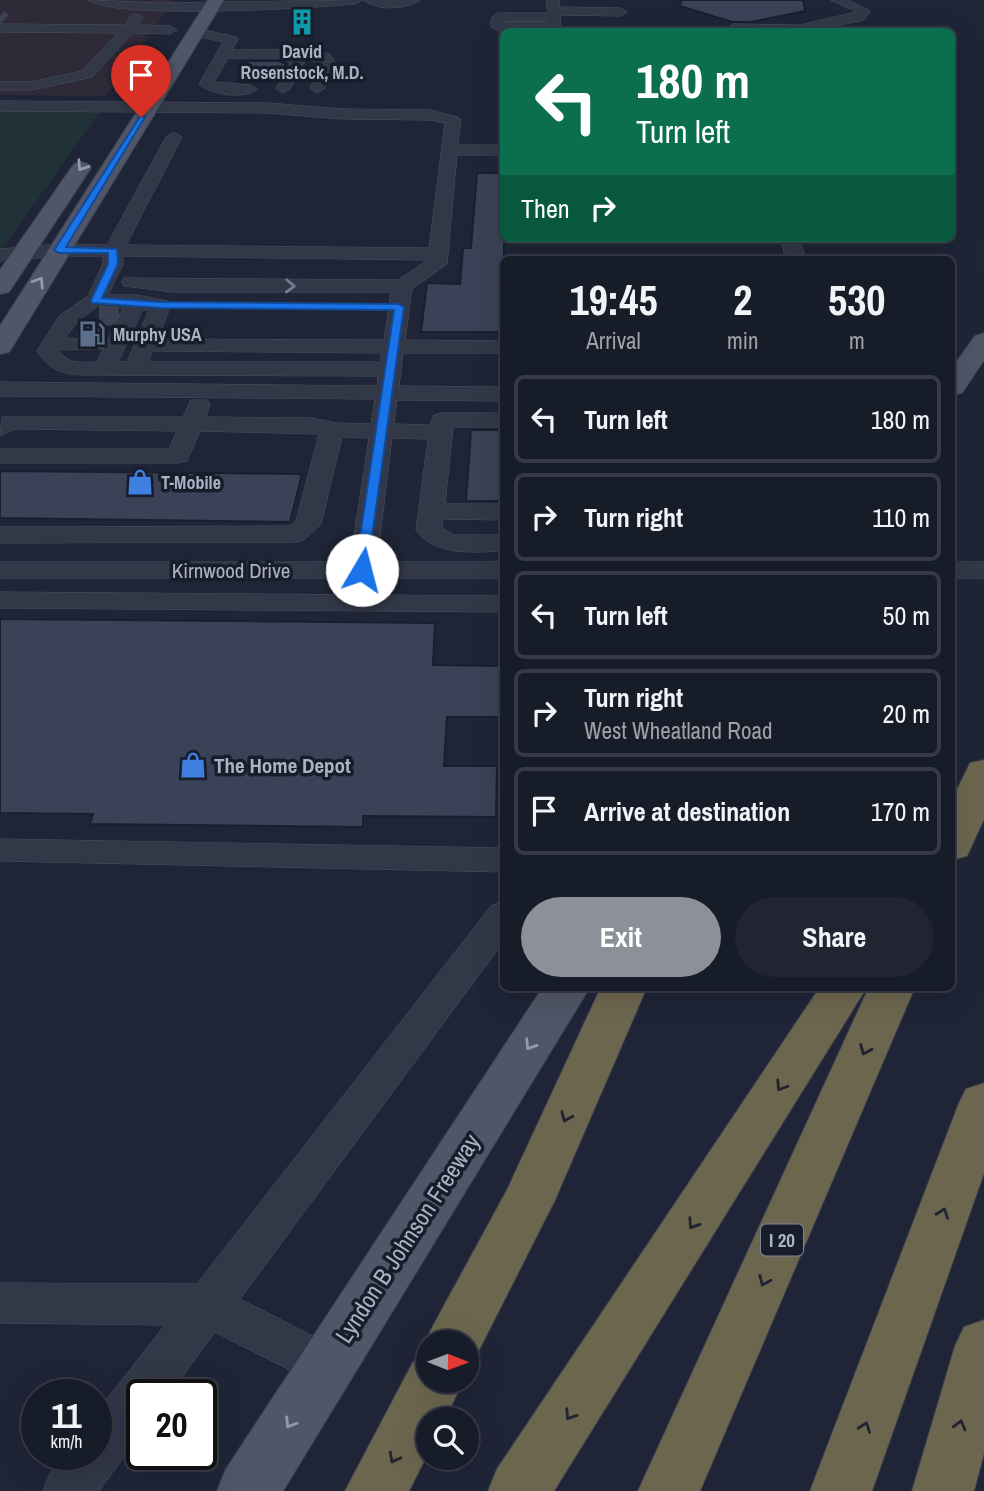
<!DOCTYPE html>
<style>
body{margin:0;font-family:"Archivo Narrow",sans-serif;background:#202531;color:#f1f3f6;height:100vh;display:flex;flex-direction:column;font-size:26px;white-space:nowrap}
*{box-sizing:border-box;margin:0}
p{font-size:23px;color:#9ea1a8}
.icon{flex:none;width:38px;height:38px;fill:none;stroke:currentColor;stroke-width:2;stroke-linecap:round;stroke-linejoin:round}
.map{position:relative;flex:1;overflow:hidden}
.details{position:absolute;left:500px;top:256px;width:455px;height:735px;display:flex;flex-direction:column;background:#171c29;border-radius:10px;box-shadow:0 7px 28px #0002,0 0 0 2px #363a46}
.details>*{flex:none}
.hud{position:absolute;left:500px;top:28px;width:455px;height:214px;border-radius:10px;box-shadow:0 7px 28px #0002,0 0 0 2px #363a46;background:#0b6e4f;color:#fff;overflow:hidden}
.needle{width:46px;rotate:91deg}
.controls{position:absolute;left:416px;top:1330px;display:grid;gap:14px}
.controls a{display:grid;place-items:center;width:63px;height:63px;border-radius:50%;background:#171c29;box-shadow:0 7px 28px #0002,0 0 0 2px #363a46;font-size:35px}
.speed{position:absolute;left:21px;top:1379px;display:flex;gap:14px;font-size:35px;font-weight:700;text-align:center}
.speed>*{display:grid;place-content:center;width:91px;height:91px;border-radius:50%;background:#171c29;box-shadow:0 7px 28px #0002,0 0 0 2px #363a46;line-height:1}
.speed small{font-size:18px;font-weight:400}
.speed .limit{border:4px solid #111;border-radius:10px;background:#fff;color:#111}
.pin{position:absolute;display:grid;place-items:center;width:60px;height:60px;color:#fff;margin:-72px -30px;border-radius:50% 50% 50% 0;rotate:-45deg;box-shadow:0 0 7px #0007}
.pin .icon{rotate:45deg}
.me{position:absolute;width:77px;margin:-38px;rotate:8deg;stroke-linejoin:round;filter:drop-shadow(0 0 5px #0008)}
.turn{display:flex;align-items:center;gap:24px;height:147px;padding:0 21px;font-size:32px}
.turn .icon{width:91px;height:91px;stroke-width:2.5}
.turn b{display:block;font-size:49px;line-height:60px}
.then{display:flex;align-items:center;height:66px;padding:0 21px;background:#0003;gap:14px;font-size:26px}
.eta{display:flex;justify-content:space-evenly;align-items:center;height:119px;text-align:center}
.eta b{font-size:42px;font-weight:700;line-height:49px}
.cta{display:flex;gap:14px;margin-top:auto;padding:14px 21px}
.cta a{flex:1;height:80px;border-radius:42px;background:#8c9099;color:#fff;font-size:28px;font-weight:700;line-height:80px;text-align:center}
.cta a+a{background:#202531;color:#f1f3f6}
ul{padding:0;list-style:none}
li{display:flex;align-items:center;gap:21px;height:88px;margin:0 14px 10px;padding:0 7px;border:4px solid #363a46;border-radius:10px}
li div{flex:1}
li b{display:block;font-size:26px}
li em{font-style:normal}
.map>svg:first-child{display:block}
</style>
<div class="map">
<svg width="984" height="1491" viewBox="0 0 984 1491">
<rect width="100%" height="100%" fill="#1f2537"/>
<polygon fill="#2e2a38" points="0,0 174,0 106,96 0,95"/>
<polygon fill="#213138" points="0,105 104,106 0,252"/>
<g fill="#3a4257" stroke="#1a1f2d" stroke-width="2">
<polygon points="681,0 803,0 805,11 751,22 732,22 680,6"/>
<polygon points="246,61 279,61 286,64 277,82 237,81"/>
<polygon points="477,173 504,173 504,332 421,332 427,283 460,284 463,248 471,248"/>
<polygon points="471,430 504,430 504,501 466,501"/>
<polygon points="0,471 302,474 290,522 0,518"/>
<polygon points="0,619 435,623 433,665 504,666 504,717 447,717 444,766 497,766 496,817 363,816 363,827 90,824 93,814 0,813"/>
</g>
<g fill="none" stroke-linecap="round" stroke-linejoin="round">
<polyline stroke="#3b4153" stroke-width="14" stroke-dasharray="14 7" stroke-linecap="butt" points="0,16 4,20"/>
<g stroke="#3b4153" stroke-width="23" stroke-dasharray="23 11" stroke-linecap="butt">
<polyline points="99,314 119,314"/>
<polyline points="86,338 107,338"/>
</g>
<g stroke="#4d5262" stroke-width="1">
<g id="minor">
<path d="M88,0l69,3 205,-3 -6,4c-41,4 -243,16 -268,-4z"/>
<path d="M363,0h57c-14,10 -43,11 -57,0z"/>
<path d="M547,0h12l1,7 61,1 6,4 -6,4 -61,-1 1,11 -7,4h-57l-7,-4 2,-9 6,-4h49zM504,21h43v1h-43z"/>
<polygon points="831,0 848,0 870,11 864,20 807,32 731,32 726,28 733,24 800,25 856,12"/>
<polygon points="137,14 143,18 138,25 170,26 177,30 170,34 133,33 92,77 31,90 0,90 0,82 31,82 82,71 118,33 0,32 0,24 125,25 132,15"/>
<path d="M196,28l40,9 2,3 -6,10c32,0 66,-3 98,4l5,9 -11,26 -7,4 -7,-4 11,-26 -18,-4 2,2 -15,28 -7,4 -7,-4 14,-26 -10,-5h-52l-14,24 36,3 7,4c-12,11 -47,6 -58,-5l24,-42 -32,-7v-6z"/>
<path d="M0,101l267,2 76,6 87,1 28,7 3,3 -3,25h46v10h-47l-10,109 -35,25 -7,51 99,1v12h-101l-4,33 105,1v14l-107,-1 -3,24 36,1 4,-10 8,-2h62v14h-51l-8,77h59v16l-61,-1 -1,9 12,7h50v16c-29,1 -69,6 -88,-21l12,-91 -36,-1 -15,124h127v16h-504v-16h350l19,-124 -27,-1 -21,87 -17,16 -9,2 -295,1v-16l289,-1 7,-5 23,-87 -119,-3 -13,30 -9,2h-178v-14h169l8,-18 -162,-2 -15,7 2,-19h181l8,-17h16l3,5 -4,12 105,1 26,5 34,1 4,-25 -375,-3v-14l377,4 1,-10 -298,-1c-20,-1 -32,-7 -43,-24l22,-35 29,-20 15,-32v-8h-44l-59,5v-12l59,-5 48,1 59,-108 8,-5 8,5 -56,108 303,3 16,-125 -15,-3 -87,-1 -76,-6 -267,-2zM123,256l305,4 -30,20 -274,-2 -3,4 3,4 49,6h218l-7,48 -226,-1 13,-34 -3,-4 -31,-6h-29l15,-31zM99,306l24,2 -26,54c-15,0 -30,3 -38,-12l33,-1 3,-5 -3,-5 -27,-1 15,-19zM143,310h6l-22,52 -8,-1zM153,351l229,2 -2,9h-231z"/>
<polygon points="781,238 799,238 806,259 786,259"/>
<rect x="952" y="562" width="32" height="16"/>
<polygon points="0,592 504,596 504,612 0,608"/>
<polygon points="0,839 504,848 504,872 0,861"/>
<polygon points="504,902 504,941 240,1299 342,1351 349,1366 342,1381 325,1388 215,1332 169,1395 142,1395 142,1432 99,1491 43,1491 50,1473 65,1454 96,1454 96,1413 165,1325 0,1323 0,1283 197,1284 491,906"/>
</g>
</g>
<g stroke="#3c4151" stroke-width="2">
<g id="major">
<polygon points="208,0 224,0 13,346 9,352 0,354 0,326"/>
<polygon points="81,162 88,164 91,168 9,292 0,294 0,270 74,164"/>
<polygon points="984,333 984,360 962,393 952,395 952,368 975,336"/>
<polygon points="543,987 590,987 283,1491 217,1491 226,1469"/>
</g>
</g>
<g stroke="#3a3f4e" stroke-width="2">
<g id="highway">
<polygon points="984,760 984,819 967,856 952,860 952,800 970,763"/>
<polygon points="601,987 647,987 555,1200 474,1360 467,1363 467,1342 429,1342 429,1349 425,1342 434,1324 507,1190"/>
<polygon points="820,987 867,987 554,1491 488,1491 497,1469"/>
<polygon points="869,987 915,987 700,1491 638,1491"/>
<polygon points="984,1083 984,1173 872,1491 810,1491 959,1103 966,1089"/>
<polygon points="984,1320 984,1453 974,1491 912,1491 955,1346 964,1327"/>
<polygon points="429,1356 429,1381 463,1381 445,1419 429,1419 429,1451 409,1491 345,1491 413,1362"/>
</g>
</g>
<use href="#minor" fill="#323847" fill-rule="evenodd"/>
<use href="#major" fill="#505667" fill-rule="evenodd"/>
<use href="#highway" fill="#6d664f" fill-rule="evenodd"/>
</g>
<defs><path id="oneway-chevron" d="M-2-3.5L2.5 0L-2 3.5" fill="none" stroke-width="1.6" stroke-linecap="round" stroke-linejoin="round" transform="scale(1.75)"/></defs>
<g stroke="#959bad">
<use href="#oneway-chevron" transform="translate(82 166) rotate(124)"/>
<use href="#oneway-chevron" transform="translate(39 282) rotate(-58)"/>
<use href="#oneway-chevron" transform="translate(530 1045) rotate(123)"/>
<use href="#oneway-chevron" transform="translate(290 1423) rotate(122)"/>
</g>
<use stroke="#757b8c" href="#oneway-chevron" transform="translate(290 286) rotate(2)"/>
<g stroke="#20242f">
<use href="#oneway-chevron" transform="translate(865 1050) rotate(113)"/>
<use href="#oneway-chevron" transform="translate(781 1086) rotate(122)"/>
<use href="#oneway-chevron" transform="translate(566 1117) rotate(114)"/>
<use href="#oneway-chevron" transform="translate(943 1213) rotate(-70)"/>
<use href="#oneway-chevron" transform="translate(693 1224) rotate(123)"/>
<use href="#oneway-chevron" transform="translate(764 1281) rotate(114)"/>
<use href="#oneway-chevron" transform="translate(570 1415) rotate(123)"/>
<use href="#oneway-chevron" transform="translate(960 1425) rotate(-75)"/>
<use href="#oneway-chevron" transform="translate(865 1427) rotate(-70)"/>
<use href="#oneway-chevron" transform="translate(394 1458) rotate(118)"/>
</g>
<polygon fill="#1a73e8" stroke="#114b97" stroke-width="2" points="141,115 145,117 66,247 117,249 118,264 102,298 161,302 399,304 404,307 367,573 362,574 355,570 394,310 161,308 92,303 91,300 108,264 108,253 59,253 54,250"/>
<defs>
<g id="building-bare" transform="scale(2.1)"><path d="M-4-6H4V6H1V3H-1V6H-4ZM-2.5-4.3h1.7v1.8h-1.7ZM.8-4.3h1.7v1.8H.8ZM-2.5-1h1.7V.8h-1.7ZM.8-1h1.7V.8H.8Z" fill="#0f9aa8" stroke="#181d2b" stroke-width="2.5" paint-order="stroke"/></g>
<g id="fuel-bare" transform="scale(2.1)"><path d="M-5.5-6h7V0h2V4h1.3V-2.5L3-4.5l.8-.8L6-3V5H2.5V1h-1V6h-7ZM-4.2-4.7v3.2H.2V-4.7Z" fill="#5c6f8a" stroke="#181d2b" stroke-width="2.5" paint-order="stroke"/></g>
<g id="shop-bare" transform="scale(2.1)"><path d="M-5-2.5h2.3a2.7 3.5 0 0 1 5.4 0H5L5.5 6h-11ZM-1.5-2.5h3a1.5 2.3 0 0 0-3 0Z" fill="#3f7fe0" stroke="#181d2b" stroke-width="2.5" paint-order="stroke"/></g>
</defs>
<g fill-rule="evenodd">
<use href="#building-bare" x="302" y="22"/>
<use href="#fuel-bare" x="92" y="334"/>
<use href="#shop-bare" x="140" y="482"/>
<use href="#shop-bare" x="193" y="765"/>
</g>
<g text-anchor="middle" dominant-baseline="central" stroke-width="7" stroke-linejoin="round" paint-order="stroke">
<g font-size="18" font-weight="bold" fill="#acb2c4" stroke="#181d2b" text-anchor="start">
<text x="302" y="51" text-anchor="middle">David<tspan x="302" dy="21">Rosenstock, M.D.</tspan></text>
<text x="113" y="334">Murphy USA</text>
<text x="161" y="482">T-Mobile</text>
</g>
<rect fill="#181d2b" stroke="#808596" stroke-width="2" x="761" y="1224.5" width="42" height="31" rx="5"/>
<g font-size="19" font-weight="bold" fill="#acb2c4">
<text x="782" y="1240">I 20</text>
</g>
<g font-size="21" fill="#acb2c4" stroke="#181d2b">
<text x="231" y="570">Kirnwood Drive</text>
</g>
<g font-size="21" font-weight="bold" fill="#acb2c4" stroke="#181d2b" text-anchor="start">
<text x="214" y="765">The Home Depot</text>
</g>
<g font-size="24" fill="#acb2c4" stroke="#181d2b">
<text transform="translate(407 1238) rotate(-57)">Lyndon B Johnson Freeway</text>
</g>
</g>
</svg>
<div class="controls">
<a><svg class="needle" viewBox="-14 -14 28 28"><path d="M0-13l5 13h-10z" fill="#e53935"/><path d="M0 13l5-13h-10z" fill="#9ea1a8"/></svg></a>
<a><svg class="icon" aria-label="search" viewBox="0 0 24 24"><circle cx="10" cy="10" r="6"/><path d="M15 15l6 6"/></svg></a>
</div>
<div class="speed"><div>11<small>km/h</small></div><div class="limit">20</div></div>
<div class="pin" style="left:141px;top:117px;background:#d93025"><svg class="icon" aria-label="arrive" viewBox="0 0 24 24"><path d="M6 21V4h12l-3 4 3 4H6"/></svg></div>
<svg class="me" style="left:362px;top:570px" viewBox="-20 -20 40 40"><circle r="19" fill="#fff"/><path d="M0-13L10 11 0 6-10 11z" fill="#1a73e8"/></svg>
<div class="hud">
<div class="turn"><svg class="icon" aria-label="left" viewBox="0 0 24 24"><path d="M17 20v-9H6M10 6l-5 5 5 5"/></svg><div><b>180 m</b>Turn left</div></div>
<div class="then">Then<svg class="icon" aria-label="right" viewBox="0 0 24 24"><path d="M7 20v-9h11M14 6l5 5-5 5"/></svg></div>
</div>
<section class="details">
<div class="eta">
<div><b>19:45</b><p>Arrival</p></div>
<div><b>2</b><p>min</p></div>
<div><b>530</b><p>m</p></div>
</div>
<ul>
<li><svg class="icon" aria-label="left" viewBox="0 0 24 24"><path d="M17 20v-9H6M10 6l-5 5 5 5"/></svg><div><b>Turn left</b></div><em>180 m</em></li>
<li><svg class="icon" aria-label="right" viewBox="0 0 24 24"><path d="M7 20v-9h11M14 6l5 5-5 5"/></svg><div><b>Turn right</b></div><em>110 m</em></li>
<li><svg class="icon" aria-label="left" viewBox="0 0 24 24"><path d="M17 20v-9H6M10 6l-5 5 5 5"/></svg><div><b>Turn left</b></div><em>50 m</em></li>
<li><svg class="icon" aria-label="right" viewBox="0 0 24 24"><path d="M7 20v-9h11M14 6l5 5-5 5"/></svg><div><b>Turn right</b><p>West Wheatland Road</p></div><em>20 m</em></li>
<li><svg class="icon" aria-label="arrive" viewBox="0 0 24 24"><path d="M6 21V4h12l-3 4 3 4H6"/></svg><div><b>Arrive at destination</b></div><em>170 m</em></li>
</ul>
<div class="cta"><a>Exit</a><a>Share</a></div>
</section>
</div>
